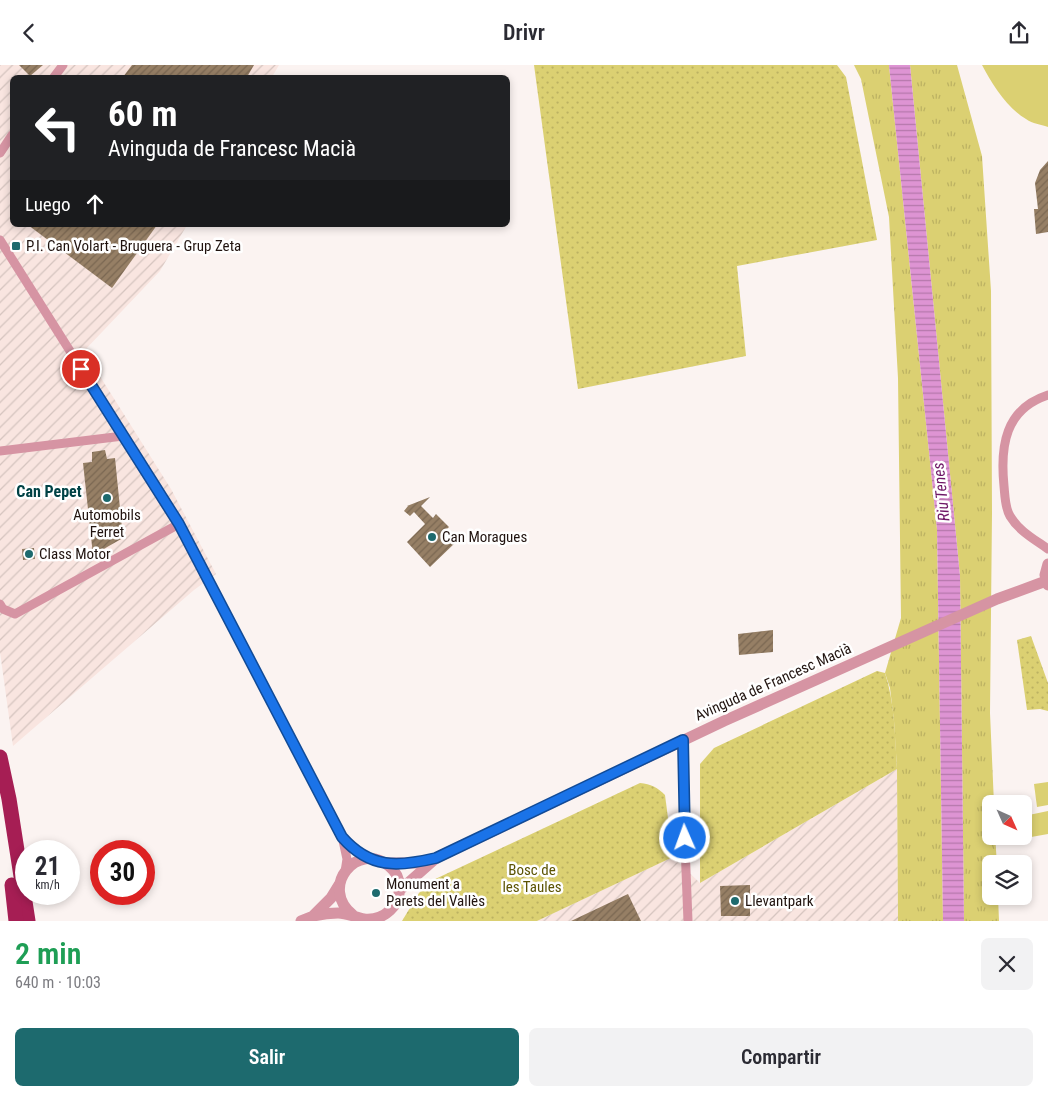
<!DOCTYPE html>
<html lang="es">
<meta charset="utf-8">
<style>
body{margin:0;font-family:"Roboto Condensed",sans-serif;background:#f2f2f3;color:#2b2b33;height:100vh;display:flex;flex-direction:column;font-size:19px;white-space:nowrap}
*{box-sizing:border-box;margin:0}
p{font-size:16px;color:#7c7c81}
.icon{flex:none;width:28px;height:28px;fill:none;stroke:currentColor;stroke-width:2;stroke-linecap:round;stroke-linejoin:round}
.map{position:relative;height:856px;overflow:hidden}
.side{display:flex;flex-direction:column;background:#fff;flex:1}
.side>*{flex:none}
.banner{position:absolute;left:10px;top:10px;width:500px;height:152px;border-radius:8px;box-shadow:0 2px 8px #0003;background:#202124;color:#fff;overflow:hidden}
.needle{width:32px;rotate:135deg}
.buttons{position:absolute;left:982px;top:730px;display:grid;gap:10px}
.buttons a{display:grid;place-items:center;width:50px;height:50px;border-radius:8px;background:#fff;box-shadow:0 2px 8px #0003;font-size:25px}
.speed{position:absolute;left:15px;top:775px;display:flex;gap:10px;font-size:25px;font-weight:700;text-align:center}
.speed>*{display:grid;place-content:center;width:65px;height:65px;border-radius:50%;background:#fff;box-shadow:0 2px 8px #0003;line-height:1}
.speed small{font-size:12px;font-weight:400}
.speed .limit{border:8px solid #d22;background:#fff;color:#111}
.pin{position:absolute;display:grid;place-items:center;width:42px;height:42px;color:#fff;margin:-21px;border:2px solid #fff;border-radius:50%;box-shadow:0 1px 5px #0007}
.me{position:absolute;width:55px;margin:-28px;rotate:358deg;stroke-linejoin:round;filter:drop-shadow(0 0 4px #0008)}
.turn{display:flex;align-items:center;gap:18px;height:105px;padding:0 15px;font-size:22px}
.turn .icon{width:65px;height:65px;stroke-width:2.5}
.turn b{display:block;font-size:35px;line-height:42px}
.then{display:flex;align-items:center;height:48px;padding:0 15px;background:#0003;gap:10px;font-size:19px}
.round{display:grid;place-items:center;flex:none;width:52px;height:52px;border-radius:8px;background:#f2f2f3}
.head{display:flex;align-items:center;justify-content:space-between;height:85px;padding:0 15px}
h1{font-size:30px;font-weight:600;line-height:38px;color:#1e9e55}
.cta{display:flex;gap:10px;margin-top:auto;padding:10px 15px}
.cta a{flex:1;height:58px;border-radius:8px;background:#1d6a6e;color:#fff;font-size:20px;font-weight:600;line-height:58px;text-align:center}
.cta a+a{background:#f2f2f3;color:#2b2b33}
header{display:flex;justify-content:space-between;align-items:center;height:65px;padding:0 15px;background:#fff;font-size:22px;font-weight:600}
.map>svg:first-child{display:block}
</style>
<header><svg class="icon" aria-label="back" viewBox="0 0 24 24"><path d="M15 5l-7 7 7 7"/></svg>Drivr<svg class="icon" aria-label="share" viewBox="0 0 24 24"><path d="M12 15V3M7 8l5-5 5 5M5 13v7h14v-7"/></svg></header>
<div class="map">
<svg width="1048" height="856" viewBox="0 0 1048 856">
<defs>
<pattern id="industrial-furrows" width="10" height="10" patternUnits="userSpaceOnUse" patternTransform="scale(1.25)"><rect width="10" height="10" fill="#f9e5e0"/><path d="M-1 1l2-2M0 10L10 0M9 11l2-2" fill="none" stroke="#d5c4bf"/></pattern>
<pattern id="grass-tufts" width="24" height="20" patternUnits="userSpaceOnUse" patternTransform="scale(1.25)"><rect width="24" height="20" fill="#dbd072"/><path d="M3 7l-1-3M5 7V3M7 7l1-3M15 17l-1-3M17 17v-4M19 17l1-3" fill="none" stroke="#bcb262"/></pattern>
<pattern id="park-dots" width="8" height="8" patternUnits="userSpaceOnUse" patternTransform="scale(1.25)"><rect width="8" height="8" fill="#dbd072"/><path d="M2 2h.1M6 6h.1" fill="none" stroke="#bcb262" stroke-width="1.8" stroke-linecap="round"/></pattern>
<pattern id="water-rules" width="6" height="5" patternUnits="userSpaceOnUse" patternTransform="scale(1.25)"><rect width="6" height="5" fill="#de94d3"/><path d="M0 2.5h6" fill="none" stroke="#b478aa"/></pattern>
<pattern id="building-hatch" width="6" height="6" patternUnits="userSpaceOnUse" patternTransform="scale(1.25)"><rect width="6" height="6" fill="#967f65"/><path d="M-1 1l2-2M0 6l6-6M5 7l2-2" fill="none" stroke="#7a6752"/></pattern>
</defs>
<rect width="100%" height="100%" fill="#fbf3f1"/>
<g fill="url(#industrial-furrows)">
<polygon points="0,0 279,0 272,12 12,12 12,160 187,160 160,206 84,286 171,424 216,509 194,525 13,681 0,587"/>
<polygon points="897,704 898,856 537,856 673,792 700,818"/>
</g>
<g fill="url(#grass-tufts)">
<polygon points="854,0 889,0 937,464 943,856 898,856 897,704 894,656 890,623 885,608 901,553 898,313 889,152 861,14"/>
<polygon points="910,0 957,0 982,91 991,226 992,448 990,648 994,739 991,739 991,771 995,771 997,799 991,799 991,831 998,831 999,856 964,856 960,511"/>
</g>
<g fill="url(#park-dots)">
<polygon points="534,0 837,0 846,12 877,175 737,201 746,291 578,324"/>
<polygon points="1031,571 1048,618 1048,646 1040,644 1027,645 1017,575"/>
<path d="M877,606l8,2c10,31 10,64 12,96l-197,114v-119l14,-16z"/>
<path d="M640,718c11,1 17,4 25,12l8,62 -136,64h-135l17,-28 12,-12z"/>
</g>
<g fill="#dbd072">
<path d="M982,0h66v62c-8,-3 -15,-3 -22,-8 -19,-11 -34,-35 -44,-54z"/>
<polygon points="1048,717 1048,740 1037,742 1034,719"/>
<polygon points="1048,746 1048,769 1020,774 1020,771 1024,771 1024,751"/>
</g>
<polygon fill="url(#water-rules)" points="889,0 910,0 960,511 964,856 943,856 937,464"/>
<g fill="url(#building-hatch)">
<polygon points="19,0 43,0 30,11"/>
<polygon points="132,0 254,0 247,12 123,12"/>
<polygon points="1048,96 1048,167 1036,169 1034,144 1038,144 1035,118 1040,105"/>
<polygon points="28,160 157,160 112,223"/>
<polygon points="105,385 107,394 115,393 123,473 93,490 83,398 92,397 92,387"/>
<polygon points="430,432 421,441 433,453 436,449 449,462 445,466 456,477 430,502 407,477 425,459 414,447 410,451 404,446 408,441 407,441"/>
<polygon points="34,483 35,494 23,495 22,484"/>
<polygon points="773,565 773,587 739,590 738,569"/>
<polygon points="750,820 750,851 721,851 720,821"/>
<polygon points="628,829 641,856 571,856"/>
</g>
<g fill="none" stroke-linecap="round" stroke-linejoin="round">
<g stroke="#d694a3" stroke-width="9">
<polyline points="54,12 63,0"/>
<polyline points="0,88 12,70"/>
<polyline points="0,175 179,459 342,771 347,794 345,807"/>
<path d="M1048,330c-43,14 -48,51 -44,91 1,10 1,22 6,30 9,15 24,23 38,33"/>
<polyline points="0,386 123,371"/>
<polyline points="0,539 3,544 15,549 179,459"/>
<polyline points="683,675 684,755 688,856"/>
<polyline points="346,775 353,784 370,794"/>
</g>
<g stroke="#d694a3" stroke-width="11">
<polyline points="1048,499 1045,510 1048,520"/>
<polyline points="385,798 417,798 436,793 724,656 997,534 1046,516"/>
<polyline points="400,825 434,795"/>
<polyline points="314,850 331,833 339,820"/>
<path d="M301,856c12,-6 23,-8 37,-8 9,0 17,4 26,6 20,2 38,-14 35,-34 0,-7 -4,-14 -10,-19 -31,-26 -71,21 -36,49"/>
</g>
<g stroke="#a61e54" stroke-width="15">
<polyline points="0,692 9,734 28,856"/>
<polyline points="12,820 16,856"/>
</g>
</g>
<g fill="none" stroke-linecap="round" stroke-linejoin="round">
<g stroke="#114b97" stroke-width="12">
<path id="route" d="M81,304l98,155 163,313c28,32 56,30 94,21l247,-118 2,98"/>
</g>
<use href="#route" stroke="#1a73e8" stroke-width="9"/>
</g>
<g fill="#1d6a6e" stroke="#fff" stroke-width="2">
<rect x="11" y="176" width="10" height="10" rx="2.5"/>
<circle cx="107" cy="433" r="5"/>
<circle cx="432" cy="472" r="5"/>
<circle cx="29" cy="489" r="5"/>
<circle cx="376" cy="828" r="5"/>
<circle cx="735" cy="836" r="5"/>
</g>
<g text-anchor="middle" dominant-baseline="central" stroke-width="5" stroke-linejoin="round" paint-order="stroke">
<g font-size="15" fill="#20130f" stroke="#fff" text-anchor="start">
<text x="26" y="181">P.I. Can Volart - Bruguera - Grup Zeta</text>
<text x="107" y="450" text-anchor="middle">Automobils<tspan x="107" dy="17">Ferret</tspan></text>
<text x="442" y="472">Can Moragues</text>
<text x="39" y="489">Class Motor</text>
<text x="386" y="819">Monument a<tspan x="386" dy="17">Parets del Vallès</tspan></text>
<text x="745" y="836">Llevantpark</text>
</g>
<g font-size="15" fill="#20130f" stroke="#fff">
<text transform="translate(773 617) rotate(-24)">Avinguda de Francesc Macià</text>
</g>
<g font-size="15" fill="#5c5404" stroke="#fff">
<text x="532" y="805">Bosc de<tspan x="532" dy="17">les Taules</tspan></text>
</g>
<g font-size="16" font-weight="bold" fill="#004245" stroke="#fff">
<text x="49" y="426">Can Pepet</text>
</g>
<g font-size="16" font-style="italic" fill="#6f1867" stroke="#fff">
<text transform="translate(941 427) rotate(-96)">Riu Tenes</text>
</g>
</g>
</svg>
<div class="buttons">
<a><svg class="needle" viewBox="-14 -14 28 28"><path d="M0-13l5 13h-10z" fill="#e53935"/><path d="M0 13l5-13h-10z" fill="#7c7c81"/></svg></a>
<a><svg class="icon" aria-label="layers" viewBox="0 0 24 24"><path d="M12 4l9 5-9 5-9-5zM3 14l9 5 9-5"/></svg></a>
</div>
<div class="speed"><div>21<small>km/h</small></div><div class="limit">30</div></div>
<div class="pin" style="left:81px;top:304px;background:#d93025"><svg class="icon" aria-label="arrive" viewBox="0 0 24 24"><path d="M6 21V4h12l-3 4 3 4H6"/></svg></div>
<svg class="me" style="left:685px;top:773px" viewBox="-20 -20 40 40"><circle r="17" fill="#1a73e8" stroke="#fff" stroke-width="3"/><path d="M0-11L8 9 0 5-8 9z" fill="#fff"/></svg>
<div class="banner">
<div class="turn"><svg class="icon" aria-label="left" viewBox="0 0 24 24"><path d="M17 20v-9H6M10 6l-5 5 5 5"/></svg><div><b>60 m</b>Avinguda de Francesc Macià</div></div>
<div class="then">Luego<svg class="icon" aria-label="ahead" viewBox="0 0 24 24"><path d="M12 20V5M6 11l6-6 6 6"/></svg></div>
</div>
</div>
<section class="side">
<div class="head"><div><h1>2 min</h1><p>640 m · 10:03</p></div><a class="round"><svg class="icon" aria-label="close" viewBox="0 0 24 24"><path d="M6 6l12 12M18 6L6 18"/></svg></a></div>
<div class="cta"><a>Salir</a><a>Compartir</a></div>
</section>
